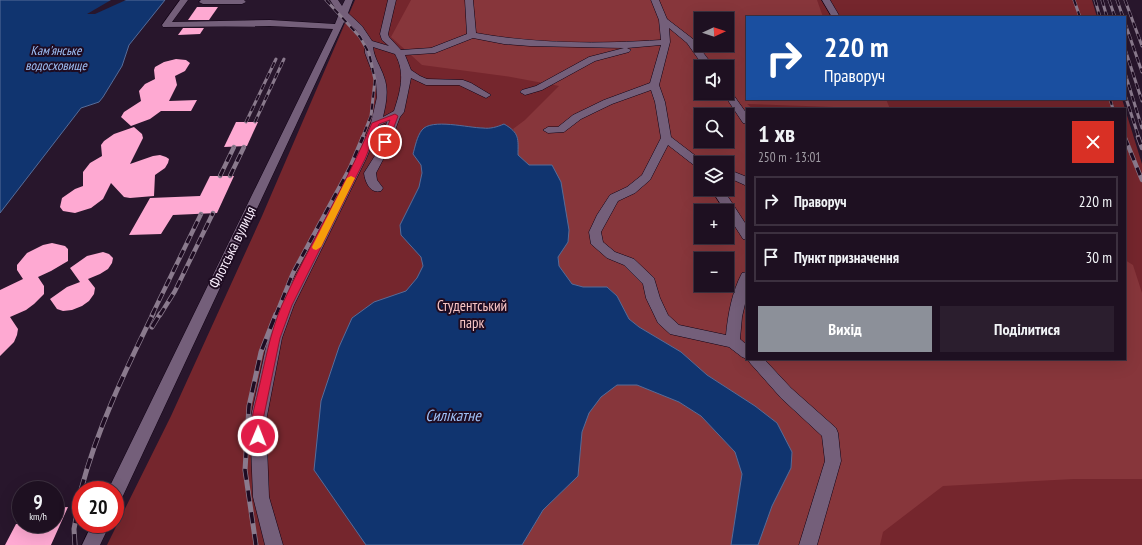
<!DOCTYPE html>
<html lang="uk">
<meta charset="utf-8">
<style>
body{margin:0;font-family:"PT Sans Narrow",sans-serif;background:#2b1e2e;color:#f1f3f6;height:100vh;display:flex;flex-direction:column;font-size:15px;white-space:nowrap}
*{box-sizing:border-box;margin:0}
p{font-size:13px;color:#a19da5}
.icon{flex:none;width:22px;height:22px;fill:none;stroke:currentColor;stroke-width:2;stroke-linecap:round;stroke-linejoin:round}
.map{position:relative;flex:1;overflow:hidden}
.drawer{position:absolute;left:746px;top:108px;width:380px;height:252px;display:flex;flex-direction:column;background:#1e1021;border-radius:0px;box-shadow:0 4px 16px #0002,0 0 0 1px #3c303f}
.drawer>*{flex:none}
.guide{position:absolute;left:746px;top:16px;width:380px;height:84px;border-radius:0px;box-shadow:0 4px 16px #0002,0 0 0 1px #3c303f;background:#1a4fa0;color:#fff;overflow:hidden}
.needle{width:26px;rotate:87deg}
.controls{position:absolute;left:694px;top:12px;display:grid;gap:8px}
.controls a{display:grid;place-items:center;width:40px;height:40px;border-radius:0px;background:#1e1021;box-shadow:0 4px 16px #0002,0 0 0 1px #3c303f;font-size:20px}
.speed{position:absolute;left:12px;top:481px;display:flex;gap:8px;font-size:20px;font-weight:700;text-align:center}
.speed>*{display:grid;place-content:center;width:52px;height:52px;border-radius:50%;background:#1e1021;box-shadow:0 4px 16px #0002,0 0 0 1px #3c303f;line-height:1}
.speed small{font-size:10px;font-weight:400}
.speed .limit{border:6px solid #d22;background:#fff;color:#111}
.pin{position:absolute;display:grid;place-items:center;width:34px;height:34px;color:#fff;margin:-17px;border:2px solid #fff;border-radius:50%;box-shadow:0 1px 4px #0007}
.me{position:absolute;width:44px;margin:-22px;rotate:1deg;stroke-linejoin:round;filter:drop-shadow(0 0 3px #0008)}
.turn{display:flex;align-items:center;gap:14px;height:84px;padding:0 12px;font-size:18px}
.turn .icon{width:52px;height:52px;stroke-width:2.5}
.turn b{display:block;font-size:28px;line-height:34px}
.round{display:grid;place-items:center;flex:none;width:42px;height:42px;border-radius:0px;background:#2b1e2e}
.overview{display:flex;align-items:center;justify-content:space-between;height:68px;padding:0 12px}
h1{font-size:24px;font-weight:600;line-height:30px}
.primary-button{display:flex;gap:8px;margin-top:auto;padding:8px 12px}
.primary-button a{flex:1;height:46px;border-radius:0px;background:#8c9099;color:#fff;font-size:16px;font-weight:600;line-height:46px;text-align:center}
.primary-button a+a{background:#2b1e2e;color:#f1f3f6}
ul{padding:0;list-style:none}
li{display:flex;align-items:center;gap:12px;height:50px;margin:0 8px 6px;padding:0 4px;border:2px solid #3c303f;border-radius:0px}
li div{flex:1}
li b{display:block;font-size:15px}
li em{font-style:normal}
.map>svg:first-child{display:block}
</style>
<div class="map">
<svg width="1142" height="545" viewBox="0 0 1142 545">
<rect width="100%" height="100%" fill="#28162c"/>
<path fill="#75262d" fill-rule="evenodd" d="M355,0h737l5,17h-350v82h375l20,65v381h-1035l64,-129 91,-200zM701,19h26v26h-26zM701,67h26v26h-26zM747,109h378v250h-378zM701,115h26v26h-26zM701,163h26v26h-26zM701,211h26v26h-26zM701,259h26v26h-26z"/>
<g fill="#87363b" fill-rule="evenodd">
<path d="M411,0h406l6,17h-76v82h139l4,10 -143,-5 6,5h-6v250h378v-99l8,5 9,28v186h-68l-131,7 -60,46 -3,13h-122l14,-39 5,-83 -22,-17 -48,-31 -26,-23 -42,-25 -10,-8 -12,-23 -9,-9h-25l-11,-3 -13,-18 -1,-9 10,-15 -16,-77h-23l-11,-10v-17l-5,-9 12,-9 34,-34 -48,-9 -89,-12 -31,-28zM701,19h26v26h-26zM701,67h26v26h-26zM701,115h26v26h-26zM701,163h26v26h-26zM701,211h26v26h-26zM701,259h26v26h-26z"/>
<polygon points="617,385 637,385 679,402 701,416 735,452 742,474 731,545 522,545 543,510 578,476 582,432 589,413 600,397"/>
</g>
<g fill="#10346f" stroke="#566c99">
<polygon points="0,0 165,0 129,45 122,66 103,97 99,102 81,108 0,213"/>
<path d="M504,124c16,9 14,15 14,31l11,10h23l9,17 8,48 -1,12 -10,15 1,9 13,18 11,3h24l10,9 12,23 10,8 42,25 26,23 48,31 22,17 15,29 -1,16 -19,38 -14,39h-27l11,-71 -7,-22 -34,-36 -22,-14 -42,-17h-20l-16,12 -12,16 -7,19 -4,44 -35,34 -21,35h-156l-52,-75 7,-69 18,-54 13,-29 22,-16 32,-11 11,-13 6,-12 -2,-9 -20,-22 -1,-10 19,-38 3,-14 -1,-8 -8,-11c2,-7 4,-18 9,-24 9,-12 47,-2 61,-2 7,1 14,-1 21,-4z"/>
</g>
<polygon fill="#28162c" points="111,0 126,0 95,14 87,14"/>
<g fill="#fea9d2">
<polygon points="197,7 218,7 209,20 188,20"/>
<polygon points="183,28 204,28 200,34 178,35"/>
<polygon points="176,59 186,60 190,63 185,71 175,76 177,85 169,101 197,100 191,111 161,111 150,119 131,126 121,117 124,112 141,101 139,91 145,84 155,79 154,70 155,67 164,62"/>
<polygon points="236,122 258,122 247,146 224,147"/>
<polygon points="134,127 142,134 143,138 130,164 153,156 160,155 166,157 169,159 168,163 165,168 155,175 154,196 130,198 124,197 111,183 103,199 91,208 75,213 63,211 60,207 62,198 75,189 83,186 83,172 90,163 102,156 101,145 104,141 114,134"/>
<polygon points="210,176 234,176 217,213 173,215 161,234 129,235 150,198 200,196"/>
<polygon points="52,243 65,246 68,249 68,261 51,271 38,277 44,286 44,294 34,304 26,310 10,317 18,329 17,335 14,342 0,356 0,290 23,279 17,270 17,265 27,253 43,245"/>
<polygon points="103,252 109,254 113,258 112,263 108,269 100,274 88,279 95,288 94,294 89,301 82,306 72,310 63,311 57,309 50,299 67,287 80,282 70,268 87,256"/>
<polygon points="68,507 51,545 5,545 16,524 55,524 55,508"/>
</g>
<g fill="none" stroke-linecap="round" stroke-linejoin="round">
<g stroke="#100214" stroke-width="1">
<g id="minor">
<path d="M180,0h8l-16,22 98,-2 65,4 4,-10 -9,-14h8l4,6 3,-6h8l-5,13 14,13 10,15 17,5 -7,-6 -2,-6 8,-34h8l-8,34 1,3 12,13 30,-2 36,-14 -2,-34h8l3,33c60,11 124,11 185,7l-2,-20 -8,-20h8l8,19 26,20 21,28h-10l-17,-24 -18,-15 1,14 -11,43 6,17 6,35 34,26h-4v3h-6l-27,-21 -18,35 -15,13 -17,8 -17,31 2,10 12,10 19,7 20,19 6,20 8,17 11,10 47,10c2,-21 6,-43 16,-62l5,-1v23l-5,22 -2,22 7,6v14l-5,-2 -13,-10 -59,-13 -12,-11 -12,-25 -3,-14 -19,-19 -17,-7 -16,-14 -2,-12 8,-17 13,-20 17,-8 15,-12 19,-37 -6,-36 -4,-12 -39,14 -31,15 -17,13 -16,1 -5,-3 5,-3h10l15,-12 31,-15 46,-17 11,-38 -34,3 4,2 -2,2 -34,9 -53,29 -17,5 -5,-3 2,-2 14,-4 53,-29 35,-9 -94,-2 -26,-2 -31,-6 -38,15 -30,2 6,15 9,6 7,3 36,1 8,3 20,12 -5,3 -27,-13h-33l-15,-7 -7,34 -4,5 -14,37 -10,19 1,7 6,8 -2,3c-11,3 -16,-9 -17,-18l12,-19 11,-32 -7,3 -14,34 -72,146 -12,33 -16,83 3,76 14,48h-18l-12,-48 -3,-76 18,-83 12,-33 76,-146 15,-36 6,-26 -1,-15 -11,-29v-10l-9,-13 -11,-10 -224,480 -6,2v-12h-7l1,-2 224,-459 -63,-3 -107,1 -1,-2zM373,47l22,7c11,19 5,38 -1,57l-11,6c3,-13 6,-27 1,-40 -3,-10 -10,-19 -11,-30z"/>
<polygon points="201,0 244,0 246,2 242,4 203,4 199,2"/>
<polygon points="822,0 830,0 840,17 832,17"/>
<polygon points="727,89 730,90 747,114 747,124 743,123 723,93 727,93"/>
<polygon points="727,169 747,177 747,186 727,177"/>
<polygon points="711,189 723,189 747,226 747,240 743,239 727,214 727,211 725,211"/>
<polygon points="748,359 764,359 791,388 836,428 838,433 841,461 817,545 799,545 825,461 822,436 781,398 750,363"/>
<polygon points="92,524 110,524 100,545 82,545"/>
</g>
</g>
<use href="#minor" fill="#745f7a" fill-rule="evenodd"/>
<g stroke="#8a7a8d" stroke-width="3">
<g id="rail-far2">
<polyline points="326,0 360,37 369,53 375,80 371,116 362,138"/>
<polyline points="1074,0 1080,17"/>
<polyline points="1095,0 1100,17"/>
<polyline points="1102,0 1107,17"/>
<polyline points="1109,0 1115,17"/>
<polyline points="1117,0 1123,17"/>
<polyline points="1125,0 1142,46"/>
<polyline points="1125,23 1142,72"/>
<polyline points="1125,49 1142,101"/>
<polyline points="1125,73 1142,128"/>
<polyline points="1125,95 1139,138"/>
<polyline points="1110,99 1113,109"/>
<polyline points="246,122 276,59"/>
<polyline points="255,122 284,59"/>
</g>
</g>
<g stroke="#8a7a8d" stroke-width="4.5">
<g id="rail-far1">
<polyline points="1138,137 1142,148"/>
<polyline points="1125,138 1142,180"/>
<polyline points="220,176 234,147"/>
<polyline points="230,176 244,147"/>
<polyline points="152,315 201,214"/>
<polyline points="160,315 175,291 213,213"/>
<polyline points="276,315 293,273 350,168 363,137"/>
</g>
</g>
<g stroke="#8a7a8d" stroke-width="5">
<g id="rail">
<polyline points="152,327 160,314"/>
<path d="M81,490c16,-61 44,-119 72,-176"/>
<polyline points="75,545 74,529 81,492"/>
<polyline points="256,545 245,470 249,406 261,352 276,314"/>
</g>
</g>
<use href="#rail-far2" stroke="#1e0c22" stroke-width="2" stroke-dasharray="6" stroke-linecap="butt"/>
<use href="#rail-far1" stroke="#1e0c22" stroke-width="3" stroke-dasharray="8" stroke-linecap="butt"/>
<use href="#rail" stroke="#1e0c22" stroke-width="3.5" stroke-dasharray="11" stroke-linecap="butt"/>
</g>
<path fill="#e11d48" stroke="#92132f" d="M395,114l3,2 -10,27 -3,1 -3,-2 8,-22 -11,4 -14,35 -73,146 -12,33 -17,82 1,16 -2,3 -4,2 -4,-2c-6,-14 1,-33 4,-47 7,-30 12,-59 24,-87 28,-62 64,-120 90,-182z"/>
<polygon fill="#f59e0b" points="351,176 355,178 321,247 316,250 313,249 312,247 347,178"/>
<g text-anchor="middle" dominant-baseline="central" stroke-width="4" stroke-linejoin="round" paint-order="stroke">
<g font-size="13" font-style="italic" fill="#9fc0f6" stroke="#1e0c22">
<text x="56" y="50">Кам'янське<tspan x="56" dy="15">водосховище</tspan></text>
</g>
<g font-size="15" fill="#f9edfc" stroke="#1e0c22">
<text transform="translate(232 247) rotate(-64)">Флотська вулиця</text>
</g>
<g font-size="15" fill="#f7c5c5" stroke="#1e0c22">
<text x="472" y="305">Студентський<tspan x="472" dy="17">парк</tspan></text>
</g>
<g font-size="16" font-style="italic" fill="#9fc0f6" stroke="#1e0c22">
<text x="453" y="415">Силікатне</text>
</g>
</g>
</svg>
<div class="controls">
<a><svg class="needle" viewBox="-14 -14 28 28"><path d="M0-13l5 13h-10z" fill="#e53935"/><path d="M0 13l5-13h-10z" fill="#a19da5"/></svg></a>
<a><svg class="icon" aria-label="sound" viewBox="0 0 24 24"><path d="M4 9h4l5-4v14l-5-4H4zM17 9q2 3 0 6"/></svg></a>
<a><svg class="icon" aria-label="search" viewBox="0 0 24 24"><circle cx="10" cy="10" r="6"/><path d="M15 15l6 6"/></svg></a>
<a><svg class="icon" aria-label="layers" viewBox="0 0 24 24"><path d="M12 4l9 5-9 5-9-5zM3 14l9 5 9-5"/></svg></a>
<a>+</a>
<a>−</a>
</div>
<div class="speed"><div>9<small>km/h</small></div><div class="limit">20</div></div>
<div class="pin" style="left:385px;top:142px;background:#d93025"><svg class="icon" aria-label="arrive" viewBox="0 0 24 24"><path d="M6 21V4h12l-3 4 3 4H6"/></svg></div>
<svg class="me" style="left:258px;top:436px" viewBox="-20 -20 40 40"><circle r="17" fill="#e11d48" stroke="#fff" stroke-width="3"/><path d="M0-11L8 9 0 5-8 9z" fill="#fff"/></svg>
<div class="guide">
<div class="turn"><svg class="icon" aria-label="right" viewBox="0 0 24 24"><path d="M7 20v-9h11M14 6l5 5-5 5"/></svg><div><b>220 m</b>Праворуч</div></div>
</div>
<section class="drawer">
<div class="overview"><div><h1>1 хв</h1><p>250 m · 13:01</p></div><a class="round" style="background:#d93025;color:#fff"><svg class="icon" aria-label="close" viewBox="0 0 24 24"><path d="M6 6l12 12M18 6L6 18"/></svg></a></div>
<ul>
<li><svg class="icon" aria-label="right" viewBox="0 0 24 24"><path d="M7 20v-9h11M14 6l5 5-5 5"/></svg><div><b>Праворуч</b></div><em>220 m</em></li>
<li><svg class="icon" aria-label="arrive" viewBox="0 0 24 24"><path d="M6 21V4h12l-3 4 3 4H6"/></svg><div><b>Пункт призначення</b></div><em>30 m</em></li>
</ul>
<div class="primary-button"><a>Вихід</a><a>Поділитися</a></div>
</section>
</div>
